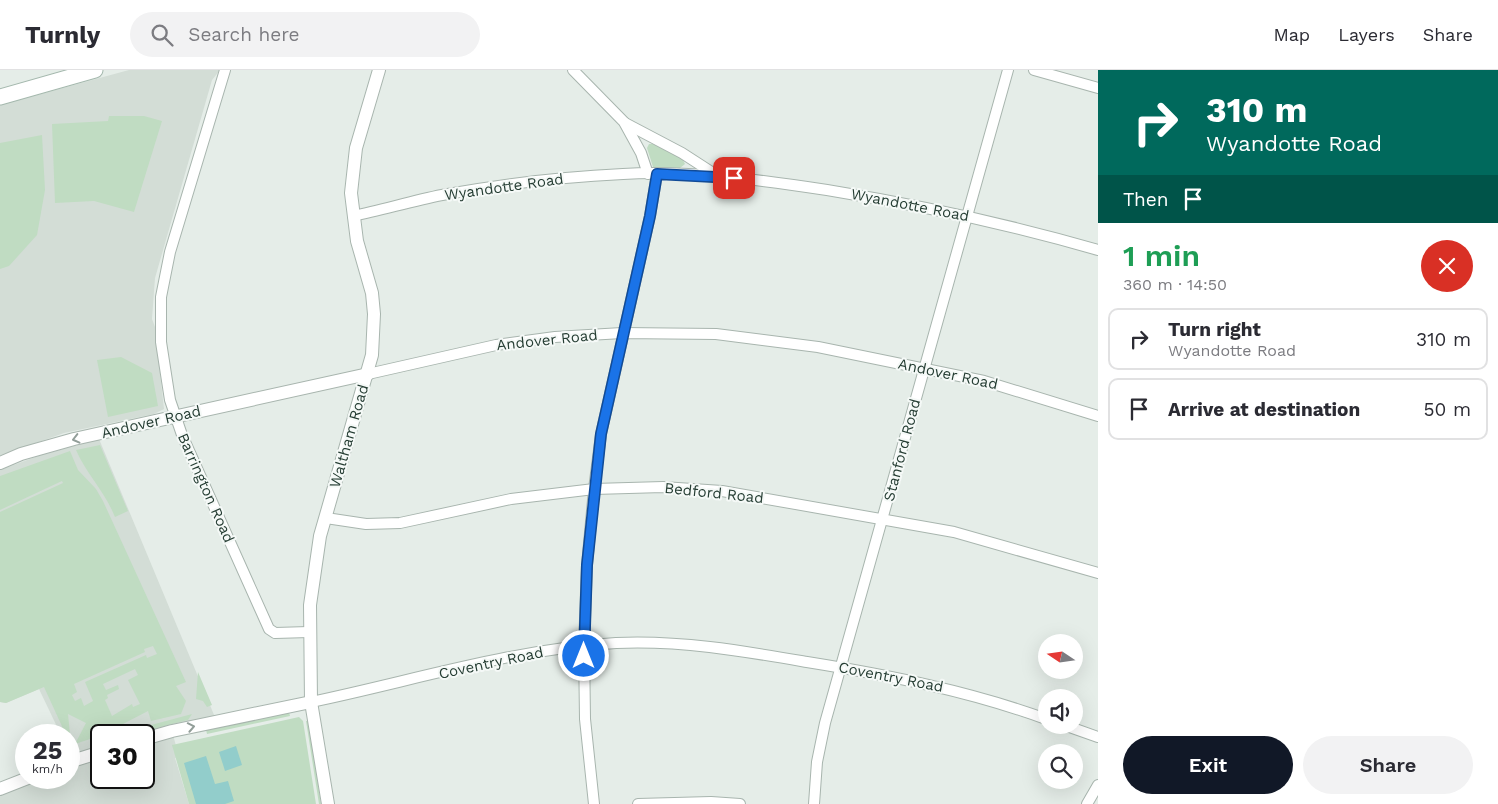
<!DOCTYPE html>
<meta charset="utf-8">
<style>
body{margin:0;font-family:"Work Sans",sans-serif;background:#f2f2f3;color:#2b2b33;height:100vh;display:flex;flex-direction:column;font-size:19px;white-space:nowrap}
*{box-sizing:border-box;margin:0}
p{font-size:16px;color:#7c7c81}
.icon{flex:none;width:28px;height:28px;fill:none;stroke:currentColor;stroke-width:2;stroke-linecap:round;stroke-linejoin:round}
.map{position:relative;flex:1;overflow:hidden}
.details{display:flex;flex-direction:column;background:#fff;width:400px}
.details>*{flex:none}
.hud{background:#00695c;color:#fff;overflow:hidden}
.needle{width:32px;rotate:283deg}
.fabs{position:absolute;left:1038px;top:564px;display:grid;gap:10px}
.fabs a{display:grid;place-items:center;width:45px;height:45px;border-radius:50%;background:#fff;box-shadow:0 5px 20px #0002;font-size:25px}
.speed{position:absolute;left:15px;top:654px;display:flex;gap:10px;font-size:25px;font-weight:700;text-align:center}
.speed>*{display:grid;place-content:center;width:65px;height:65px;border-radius:50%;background:#fff;box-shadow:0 5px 20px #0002;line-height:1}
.speed small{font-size:12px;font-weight:400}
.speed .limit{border:2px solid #111;border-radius:8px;background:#fff;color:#111}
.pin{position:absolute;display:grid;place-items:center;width:42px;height:42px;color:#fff;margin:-21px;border-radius:10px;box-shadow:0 2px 8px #0006}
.me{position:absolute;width:55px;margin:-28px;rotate:0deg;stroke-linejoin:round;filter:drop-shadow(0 0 4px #0008)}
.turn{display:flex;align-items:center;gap:18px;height:105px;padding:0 25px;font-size:22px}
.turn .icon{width:65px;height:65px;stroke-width:2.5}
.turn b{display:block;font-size:35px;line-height:42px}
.then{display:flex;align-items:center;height:48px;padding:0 25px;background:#0003;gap:10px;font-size:19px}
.round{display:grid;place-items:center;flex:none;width:52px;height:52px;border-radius:26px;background:#f2f2f3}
.overview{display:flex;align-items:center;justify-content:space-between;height:85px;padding:0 25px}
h1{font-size:30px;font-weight:600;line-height:38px;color:#1e9e55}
.action{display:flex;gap:10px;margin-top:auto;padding:10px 25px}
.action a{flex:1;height:58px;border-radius:30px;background:#111827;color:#fff;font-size:20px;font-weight:600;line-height:58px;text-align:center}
.action a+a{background:#f2f2f3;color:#2b2b33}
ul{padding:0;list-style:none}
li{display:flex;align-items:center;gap:15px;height:62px;margin:0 10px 8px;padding:0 15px;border:2px solid #e1e1e2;border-radius:10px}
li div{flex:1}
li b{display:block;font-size:19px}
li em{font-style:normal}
header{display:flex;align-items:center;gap:30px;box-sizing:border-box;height:70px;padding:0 25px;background:#fff;border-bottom:1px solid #e1e1e2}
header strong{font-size:24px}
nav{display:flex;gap:28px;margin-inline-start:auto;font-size:18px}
.search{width:350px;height:45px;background:#f2f2f3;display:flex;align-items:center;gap:12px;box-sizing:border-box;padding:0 18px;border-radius:28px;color:#7c7c81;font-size:19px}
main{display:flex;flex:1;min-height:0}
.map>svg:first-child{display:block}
</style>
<header>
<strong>Turnly</strong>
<div class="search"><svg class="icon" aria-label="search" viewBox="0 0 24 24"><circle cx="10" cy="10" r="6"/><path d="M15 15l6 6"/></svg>Search here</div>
<nav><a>Map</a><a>Layers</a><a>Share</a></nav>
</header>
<main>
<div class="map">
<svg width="1098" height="734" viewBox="0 0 1098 734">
<rect width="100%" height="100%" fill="#e5ede8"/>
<g fill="#d3ddd6" fill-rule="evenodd">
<polygon points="129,0 220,0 212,10 155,208 152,249 155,257 164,339 154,344 64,363 0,386 0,35"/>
<path d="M99,369l118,283 -45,9 7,26 -4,1 14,46h-189v-10l45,-16h24v-9l5,-2 -5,-14v-18h-8l-22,-46 -33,14 -6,-1v-232l38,-14zM101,665h43v43h-43z"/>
</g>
<g fill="#c0dcc2" fill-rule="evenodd">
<polygon points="109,46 144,46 162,51 134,142 94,131 55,133 52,54 108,51"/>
<polygon points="42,65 45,120 37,165 9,196 0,199 0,73"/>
<polygon points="649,74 653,74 682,88 685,94 680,98 653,97 647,78"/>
<polygon points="121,287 152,303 158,336 108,347 97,290"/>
<path d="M100,375l28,66 -13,6c-11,-27 -28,-42 -39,-67z"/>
<path d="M70,381l8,19 18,19 7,12 83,181 -10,4 10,15 -5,13 -30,7 -3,-10 -25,13 1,4 -14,5 -3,-5 -10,3 2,5 -24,8 11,-21 -18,-9 3,31 -2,-10h-3l-22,-48 -38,16 -6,-1v-190l63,-29 -1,-2 -62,29v-34zM153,576l4,8 -10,4 -1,-3 -61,27 8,19 -9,5 -3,-8 -6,3 -3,-6 5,-3 -3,-8 71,-32 -1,-3zM135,599l3,6 -10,5 12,24 -7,3 -1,-3 -20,12 -7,-16 3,-2 -1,-3 12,-6 -1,-4 -12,5 -3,-6z"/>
<polygon points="198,602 212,635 207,637 203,631 196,629"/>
<polygon points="289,642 290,646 207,664 206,660"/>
<polygon points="192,644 188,650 129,665 114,665"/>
<polygon points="299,647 303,651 316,734 189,734 172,675"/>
<polygon points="306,651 309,651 321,734 319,734"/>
</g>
<g fill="#92cdcb">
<polygon points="236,676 242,695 225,701 219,682"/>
<polygon points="206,686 215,714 228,711 234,731 225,734 196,734 184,693"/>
</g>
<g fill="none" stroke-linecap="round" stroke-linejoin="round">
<g stroke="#a8b5ae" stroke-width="12">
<g id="minor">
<polyline points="225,0 170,182 161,227 161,272 170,330 182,365 269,559 275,563 309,562"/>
<polyline points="573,0 624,52 641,83 648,104"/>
<polyline points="1034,0 1098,18"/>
<polyline points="625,53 682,83 716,105"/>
<path d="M353,146c29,-6 59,-15 89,-21 59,-11 120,-18 181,-21 68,-4 137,6 204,16 92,15 182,34 271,60"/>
<polyline points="368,304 496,275 555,267 622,263 716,264 818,277 984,311 1098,346"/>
<polyline points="326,448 366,454 400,453 511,429 594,419 663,417 722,421 954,462 1098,503"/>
<path d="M311,632c101,-21 201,-53 305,-59 65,-3 127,8 191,19 81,13 162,29 239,57"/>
<polyline points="1064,655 1098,667"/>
<polyline points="594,734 585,649 584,576 587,495 594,419 601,364 650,146 657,104"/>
<polyline points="638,734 711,732 740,734"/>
<polyline points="814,734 817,692 825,653 1008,0"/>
<polyline points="1087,734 1098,715"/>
</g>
</g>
<g stroke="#a8b5ae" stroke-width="14">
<g id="tertiary">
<polyline points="0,393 21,384 74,369 368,304"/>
<polyline points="144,669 172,661 311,632"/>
<polyline points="69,692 101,682"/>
<polyline points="0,719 28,708"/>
<polyline points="328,734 311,632 310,535 320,466 372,285 374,244 372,223 357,171 351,123 356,78 379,0"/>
</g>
</g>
<g stroke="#a4b8ad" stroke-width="17">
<polyline id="secondary" points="0,27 95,0"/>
</g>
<use href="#minor" stroke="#fff" stroke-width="10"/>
<use href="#tertiary" stroke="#fff" stroke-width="12"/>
<use href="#secondary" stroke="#fff" stroke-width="15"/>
</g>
<defs><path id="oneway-chevron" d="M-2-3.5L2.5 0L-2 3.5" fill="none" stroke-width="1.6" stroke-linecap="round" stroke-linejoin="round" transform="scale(1.25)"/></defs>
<g stroke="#929e99">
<use href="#oneway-chevron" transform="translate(76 369) rotate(166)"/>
<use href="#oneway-chevron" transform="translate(191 657) rotate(-11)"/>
</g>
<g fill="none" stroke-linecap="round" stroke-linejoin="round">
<g stroke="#114b97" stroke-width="12">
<polyline id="route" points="584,586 587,495 601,364 650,146 657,104 734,108"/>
</g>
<use href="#route" stroke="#1a73e8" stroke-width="9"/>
</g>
<g text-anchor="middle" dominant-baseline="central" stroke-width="4" stroke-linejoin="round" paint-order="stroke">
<g font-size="15" fill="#253d33" stroke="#f5f9f7">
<text transform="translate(504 117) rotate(-8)">Wyandotte Road</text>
<text transform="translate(910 135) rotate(11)">Wyandotte Road</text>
<text transform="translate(547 270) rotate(-6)">Andover Road</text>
<text transform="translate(948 304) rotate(12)">Andover Road</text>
<text transform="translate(151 352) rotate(-13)">Andover Road</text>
<text transform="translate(349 366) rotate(-74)">Waltham Road</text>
<text transform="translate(902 380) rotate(-75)">Stanford Road</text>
<text transform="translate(206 418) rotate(66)">Barrington Road</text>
<text transform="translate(714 423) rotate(6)">Bedford Road</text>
<text transform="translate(491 593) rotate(-12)">Coventry Road</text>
<text transform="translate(891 607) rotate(11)">Coventry Road</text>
</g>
</g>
</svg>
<div class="fabs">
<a><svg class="needle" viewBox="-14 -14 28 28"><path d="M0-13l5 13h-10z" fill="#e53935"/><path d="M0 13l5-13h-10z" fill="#7c7c81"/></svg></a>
<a><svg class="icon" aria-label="sound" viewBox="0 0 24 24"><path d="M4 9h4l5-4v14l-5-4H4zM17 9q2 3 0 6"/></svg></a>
<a><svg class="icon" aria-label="search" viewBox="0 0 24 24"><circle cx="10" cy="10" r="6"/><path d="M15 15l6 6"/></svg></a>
</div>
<div class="speed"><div>25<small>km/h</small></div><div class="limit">30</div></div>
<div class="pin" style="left:734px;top:108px;background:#d93025"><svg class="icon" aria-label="arrive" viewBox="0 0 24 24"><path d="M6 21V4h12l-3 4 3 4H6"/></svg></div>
<svg class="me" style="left:584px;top:586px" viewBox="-20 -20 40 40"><circle r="17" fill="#1a73e8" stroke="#fff" stroke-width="3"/><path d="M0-11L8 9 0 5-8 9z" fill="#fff"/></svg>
</div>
<section class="details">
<div class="hud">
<div class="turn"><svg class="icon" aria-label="right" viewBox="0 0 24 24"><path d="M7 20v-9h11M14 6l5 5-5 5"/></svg><div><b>310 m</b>Wyandotte Road</div></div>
<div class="then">Then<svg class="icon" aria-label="arrive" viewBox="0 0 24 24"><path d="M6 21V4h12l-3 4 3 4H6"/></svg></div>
</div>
<div class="overview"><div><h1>1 min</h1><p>360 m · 14:50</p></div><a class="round" style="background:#d93025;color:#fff"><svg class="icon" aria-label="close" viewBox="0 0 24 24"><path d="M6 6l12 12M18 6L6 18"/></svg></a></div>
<ul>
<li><svg class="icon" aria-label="right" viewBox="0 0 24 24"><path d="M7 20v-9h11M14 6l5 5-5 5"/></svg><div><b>Turn right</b><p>Wyandotte Road</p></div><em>310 m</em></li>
<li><svg class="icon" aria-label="arrive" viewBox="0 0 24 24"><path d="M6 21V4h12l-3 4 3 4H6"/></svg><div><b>Arrive at destination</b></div><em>50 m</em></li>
</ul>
<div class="action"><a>Exit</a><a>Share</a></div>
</section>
</main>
